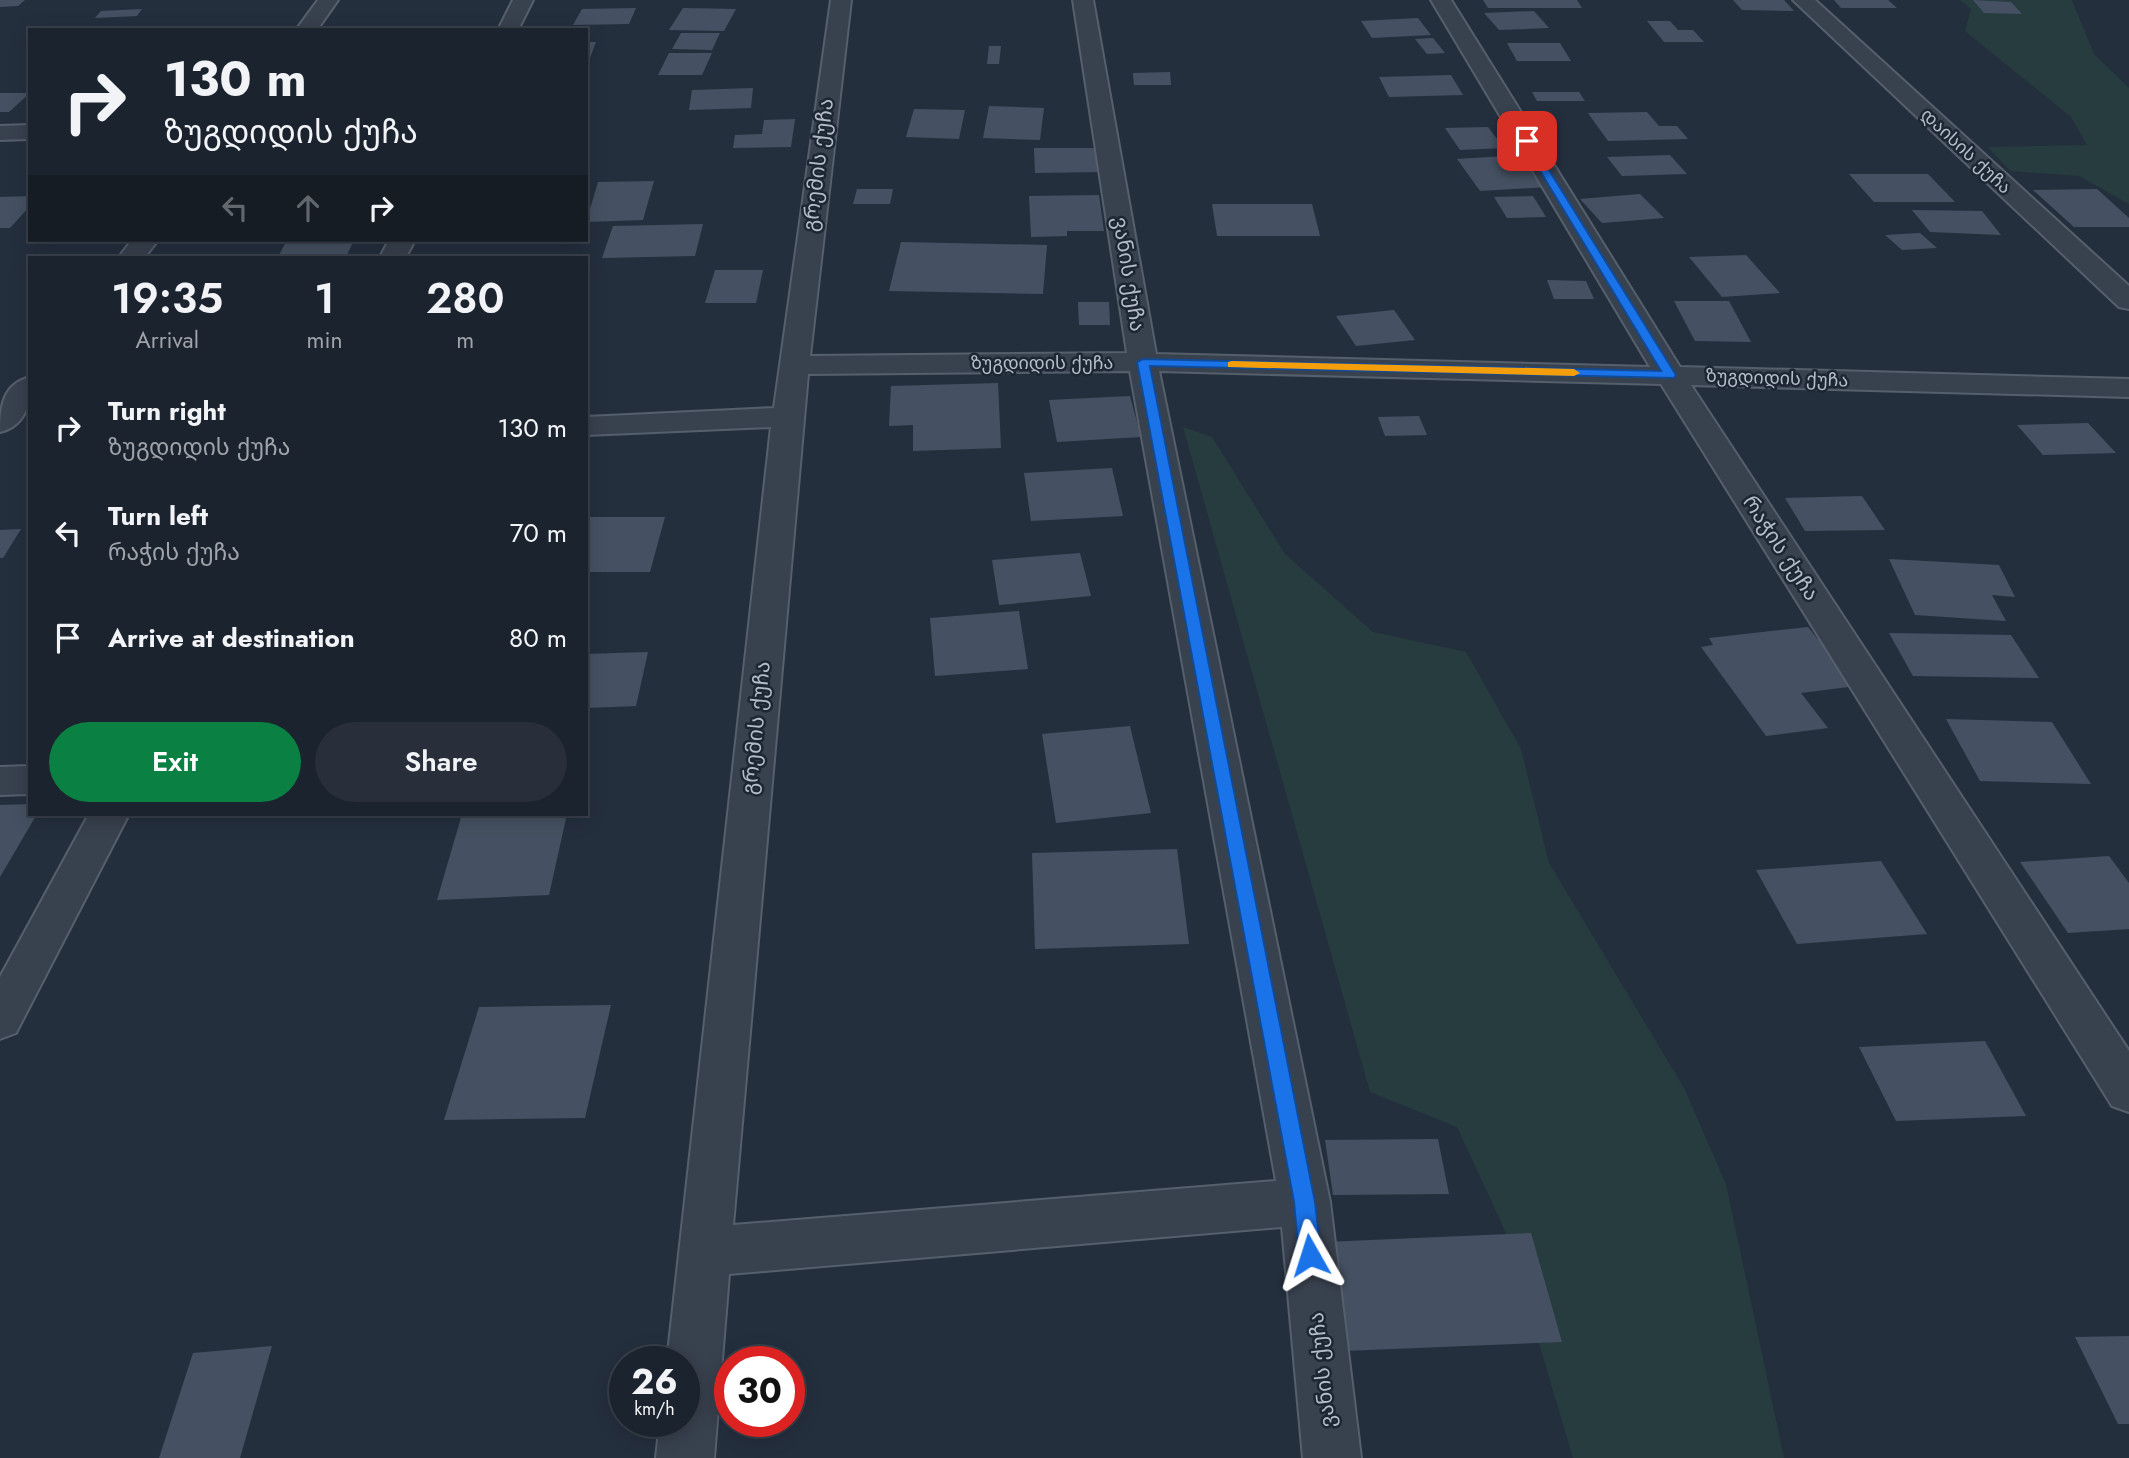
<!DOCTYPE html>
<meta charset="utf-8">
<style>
body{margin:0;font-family:Jost,"Noto Sans Georgian",sans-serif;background:#282f3a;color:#f1f3f6;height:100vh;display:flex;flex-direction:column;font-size:26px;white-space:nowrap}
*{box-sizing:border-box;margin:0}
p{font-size:23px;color:#a0a4aa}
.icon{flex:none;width:38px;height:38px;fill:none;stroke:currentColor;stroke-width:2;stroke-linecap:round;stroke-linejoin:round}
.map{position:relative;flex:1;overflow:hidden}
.sheet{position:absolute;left:28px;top:256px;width:560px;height:560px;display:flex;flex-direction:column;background:#1b232e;border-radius:0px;box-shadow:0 4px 18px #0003,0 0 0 2px #39404a}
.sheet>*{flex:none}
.top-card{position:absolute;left:28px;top:28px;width:560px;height:214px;border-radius:0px;box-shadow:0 4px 18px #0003,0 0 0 2px #39404a;background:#1b232e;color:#f1f3f6;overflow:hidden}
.speed{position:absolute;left:609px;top:1346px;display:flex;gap:14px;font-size:35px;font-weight:700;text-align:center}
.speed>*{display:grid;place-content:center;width:91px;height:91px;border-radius:50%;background:#1b232e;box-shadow:0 4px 18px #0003,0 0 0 2px #39404a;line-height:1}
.speed small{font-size:18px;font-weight:400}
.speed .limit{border:10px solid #d22;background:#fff;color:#111}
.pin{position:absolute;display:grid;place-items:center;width:60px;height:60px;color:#fff;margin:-30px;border-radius:14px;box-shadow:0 4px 10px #0006}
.me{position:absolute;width:77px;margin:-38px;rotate:354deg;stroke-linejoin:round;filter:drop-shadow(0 0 5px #0008)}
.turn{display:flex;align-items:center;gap:24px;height:147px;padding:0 21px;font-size:32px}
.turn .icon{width:91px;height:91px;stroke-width:2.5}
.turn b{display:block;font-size:49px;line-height:60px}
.lanes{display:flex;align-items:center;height:66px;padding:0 21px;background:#0003;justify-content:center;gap:35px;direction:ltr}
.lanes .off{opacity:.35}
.eta{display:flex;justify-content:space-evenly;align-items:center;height:119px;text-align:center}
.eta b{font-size:42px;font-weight:600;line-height:49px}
.button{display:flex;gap:14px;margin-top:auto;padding:14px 21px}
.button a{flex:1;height:80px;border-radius:42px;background:#0b8043;color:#fff;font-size:28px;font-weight:600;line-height:80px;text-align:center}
.button a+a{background:#282f3a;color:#f1f3f6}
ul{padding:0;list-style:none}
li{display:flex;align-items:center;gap:21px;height:105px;padding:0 21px}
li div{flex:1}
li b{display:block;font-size:26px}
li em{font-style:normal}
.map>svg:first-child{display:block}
</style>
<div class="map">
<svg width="2129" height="1458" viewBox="0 0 2129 1458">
<rect width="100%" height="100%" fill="#242f3e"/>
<g fill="#263c3f">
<polygon points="1960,0 2072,0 2094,54 2129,88 2129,204 2079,176 2010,171 1988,147 2087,145 2071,117 1965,31 1971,9"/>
<polygon points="1183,427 1212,437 1285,554 1373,632 1466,652 1521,749 1549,863 1684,1088 1726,1184 1784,1458 1573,1458 1507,1235 1457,1127 1370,1092"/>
</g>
<g fill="#455162">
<polygon points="0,0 25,0 18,6 0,7"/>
<polygon points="1483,0 1577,0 1582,8 1488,8"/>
<polygon points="1733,0 1784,0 1794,11 1742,10"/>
<polygon points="1834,0 1888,0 1897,8 1841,8"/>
<polygon points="1973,0 2011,2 2022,14 1984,13"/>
<polygon points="636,8 629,24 573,25 582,9"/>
<polygon points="683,8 736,9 724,31 669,30"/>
<polygon points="142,9 137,16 95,18 101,11"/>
<polygon points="1534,11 1549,28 1499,30 1484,13"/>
<polygon points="1418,18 1431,35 1372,38 1361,21"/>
<polygon points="1647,21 1670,21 1678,30 1693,30 1704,42 1664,42"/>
<polygon points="196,26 193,30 141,30 141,27"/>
<polygon points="681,33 720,33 712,50 672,49"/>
<polygon points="1433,38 1445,53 1427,54 1415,39"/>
<polygon points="586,42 596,42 589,61 586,61"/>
<polygon points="1507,43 1560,43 1571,61 1517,61"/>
<polygon points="989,46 1001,46 999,64 987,64"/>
<polygon points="669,53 712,53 702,75 658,75"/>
<polygon points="1170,72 1171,85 1134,85 1133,73"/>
<polygon points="1451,75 1463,95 1389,97 1379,77"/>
<polygon points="753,88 751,108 689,110 692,90"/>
<polygon points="1532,92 1579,92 1585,101 1537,101"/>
<polygon points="0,93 30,93 9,112 0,112"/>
<polygon points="989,106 1044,108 1040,140 983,138"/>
<polygon points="914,109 965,110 959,139 906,137"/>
<polygon points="1647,112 1659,126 1677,126 1688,139 1608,141 1588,113"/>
<polygon points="795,119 791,147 733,148 735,135 762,134 764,120"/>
<polygon points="1488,127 1504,148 1460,150 1445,128"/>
<polygon points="1034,148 1097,148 1101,172 1035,173"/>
<polygon points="1522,155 1548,187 1480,191 1457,159"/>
<polygon points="1670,155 1687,174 1622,176 1607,157"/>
<polygon points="1849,174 1928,174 1955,202 1874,202"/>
<polygon points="654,181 643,220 586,222 598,182"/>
<polygon points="857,189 893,189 890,204 853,204"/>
<polygon points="2097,189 2129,218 2129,227 2074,227 2033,190"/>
<polygon points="1640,194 1664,218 1602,223 1580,199"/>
<polygon points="1099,195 1104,231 1067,231 1067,236 1031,237 1029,196"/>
<polygon points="30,196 30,206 10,228 0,228 0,197"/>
<polygon points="1533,196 1546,217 1507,218 1494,197"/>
<polygon points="1212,204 1312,204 1320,236 1217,236"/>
<polygon points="1912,210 1982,211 2001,235 1930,232"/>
<polygon points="703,224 695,256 602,258 613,226"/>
<polygon points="1920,233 1937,248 1902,250 1885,235"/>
<polygon points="287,240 354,240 346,257 278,257"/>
<polygon points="901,242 1047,245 1043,294 889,291"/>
<polygon points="1746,255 1780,293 1722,297 1689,257"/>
<polygon points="715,270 763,270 756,303 705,303"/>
<polygon points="1547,280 1586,281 1594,299 1554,299"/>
<polygon points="1674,301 1729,301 1751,342 1695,341"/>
<polygon points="1078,302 1109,302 1110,325 1079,325"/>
<polygon points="1394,310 1415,340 1356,346 1336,316"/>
<polygon points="998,383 1001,448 913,451 913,425 889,426 891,386"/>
<polygon points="1130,396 1141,437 1057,442 1049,400"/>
<polygon points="1419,416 1427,435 1385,436 1378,417"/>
<polygon points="2088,423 2116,453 2043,455 2017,425"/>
<polygon points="1112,468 1123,516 1031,521 1024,473"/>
<polygon points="1862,496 1885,530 1805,531 1785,498"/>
<polygon points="586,517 665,517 650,572 586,572"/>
<polygon points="21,529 3,558 0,558 0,530"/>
<polygon points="1080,553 1091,596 999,605 992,560"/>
<polygon points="1889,559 1999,565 2015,597 1992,595 2006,621 1915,615"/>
<polygon points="1019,611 1028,669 935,676 930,618"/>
<polygon points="1808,627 1856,686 1801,693 1828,728 1766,736 1701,647 1713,645 1709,638"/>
<polygon points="1889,633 2011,635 2039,678 1913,676"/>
<polygon points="648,652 636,706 586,708 586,654"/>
<polygon points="1946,719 2052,722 2091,784 1980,781"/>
<polygon points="1130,726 1151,813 1056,823 1042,734"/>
<polygon points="30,804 30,814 37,814 0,877 0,805"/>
<polygon points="462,814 567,814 549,895 437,900"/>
<polygon points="1177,849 1189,944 1035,949 1032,853"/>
<polygon points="2109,856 2129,883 2129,929 2068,933 2020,862"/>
<polygon points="1881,861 1927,934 1797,944 1756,870"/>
<polygon points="611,1005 585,1118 444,1120 479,1007"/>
<polygon points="1985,1041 2026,1116 1896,1121 1859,1047"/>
<polygon points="1438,1139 1449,1194 1333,1195 1325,1140"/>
<polygon points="1531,1233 1562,1342 1344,1351 1325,1242"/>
<polygon points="2129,1336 2129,1424 2118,1424 2075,1337"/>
<polygon points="272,1346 240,1458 159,1458 193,1353"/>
</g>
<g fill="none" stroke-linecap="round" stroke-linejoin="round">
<g stroke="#565f6c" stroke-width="4">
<g id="minor">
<polygon points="318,0 338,0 317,30 296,30"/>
<polygon points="513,0 533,0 518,30 498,30"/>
<path d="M831,0h20l-41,356 317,-3 -54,-353h20l63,354 494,13 -219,-367h20l229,367 449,12v18l-438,-12 438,666v61l-17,-6 -451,-722 -502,-13 171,831 31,256h-58l-21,-231 -553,47 -15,184h-58l4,-37h24v-59h-17l104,-935 -185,8v-18l188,-9zM1130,371l146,810 -543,44 75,-851z"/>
<polygon points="1793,0 1815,0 2129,286 2129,309 2119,307"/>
<polygon points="30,125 30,139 0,140 0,126"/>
<polygon points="132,240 158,240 145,257 119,257"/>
<polygon points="389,240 415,240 406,257 380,257"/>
<path d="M30,377c0,24 -2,48 -30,55 0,-24 2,-48 30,-55z"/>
<polygon points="30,766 30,794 0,795 0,767"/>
<polygon points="89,814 129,814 16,1033 0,1039 0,977"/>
</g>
</g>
<use href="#minor" fill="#38414e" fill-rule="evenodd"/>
</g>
<polygon fill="#1a73e8" stroke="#114b97" stroke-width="2" points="1527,138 1531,141 1676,375 1674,378 1150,366 1315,1202 1321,1255 1318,1262 1310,1265 1302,1262 1299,1255 1294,1202 1137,362 1143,359 1661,371 1522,141"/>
<polygon fill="#f59e0b" points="1232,361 1574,369 1580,373 1574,376 1228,367 1228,362"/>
<g text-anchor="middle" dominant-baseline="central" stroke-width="5" stroke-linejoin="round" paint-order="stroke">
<g font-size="18" fill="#b4bcc9" stroke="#1d2633">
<text transform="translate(1966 151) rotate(43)">დაისის ქუჩა</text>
<text x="1042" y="363">ზუგდიდის ქუჩა</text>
<text transform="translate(1777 378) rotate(2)">ზუგდიდის ქუჩა</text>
</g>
<g font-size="21" fill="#b4bcc9" stroke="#1d2633">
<text transform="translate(818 165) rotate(-83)">გრემის ქუჩა</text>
<text transform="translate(1129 274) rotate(81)">ვანის ქუჩა</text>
<text transform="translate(1781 548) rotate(57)">რაჭის ქუჩა</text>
<text transform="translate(756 728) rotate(-84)">გრემის ქუჩა</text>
<text transform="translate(1322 1370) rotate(-96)">ვანის ქუჩა</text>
</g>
</g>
</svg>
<div class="speed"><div>26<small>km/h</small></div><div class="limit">30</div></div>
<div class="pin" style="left:1527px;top:141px;background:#d93025"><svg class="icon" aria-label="arrive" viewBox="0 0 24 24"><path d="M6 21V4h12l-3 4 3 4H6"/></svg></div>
<svg class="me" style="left:1310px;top:1255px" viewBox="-20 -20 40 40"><path d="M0-17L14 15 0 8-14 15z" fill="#1a73e8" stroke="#fff" stroke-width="4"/></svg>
<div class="top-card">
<div class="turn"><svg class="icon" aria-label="right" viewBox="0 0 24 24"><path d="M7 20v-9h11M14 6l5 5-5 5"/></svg><div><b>130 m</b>ზუგდიდის ქუჩა</div></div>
<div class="lanes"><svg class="icon off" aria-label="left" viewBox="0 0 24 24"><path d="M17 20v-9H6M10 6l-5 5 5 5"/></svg><svg class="icon off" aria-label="ahead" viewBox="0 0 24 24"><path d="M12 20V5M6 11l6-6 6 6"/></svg><svg class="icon" aria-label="right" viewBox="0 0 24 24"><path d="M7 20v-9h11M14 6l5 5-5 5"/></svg></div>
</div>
<section class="sheet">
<div class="eta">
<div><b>19:35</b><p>Arrival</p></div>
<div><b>1</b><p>min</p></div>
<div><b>280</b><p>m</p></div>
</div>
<ul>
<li><svg class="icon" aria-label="right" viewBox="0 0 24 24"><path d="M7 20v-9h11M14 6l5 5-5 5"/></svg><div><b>Turn right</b><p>ზუგდიდის ქუჩა</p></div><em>130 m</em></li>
<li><svg class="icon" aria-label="left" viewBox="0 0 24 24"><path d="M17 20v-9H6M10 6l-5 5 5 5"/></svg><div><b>Turn left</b><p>რაჭის ქუჩა</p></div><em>70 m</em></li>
<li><svg class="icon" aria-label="arrive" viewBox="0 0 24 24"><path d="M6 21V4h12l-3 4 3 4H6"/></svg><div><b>Arrive at destination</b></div><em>80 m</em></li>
</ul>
<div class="button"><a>Exit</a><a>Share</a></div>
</section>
</div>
